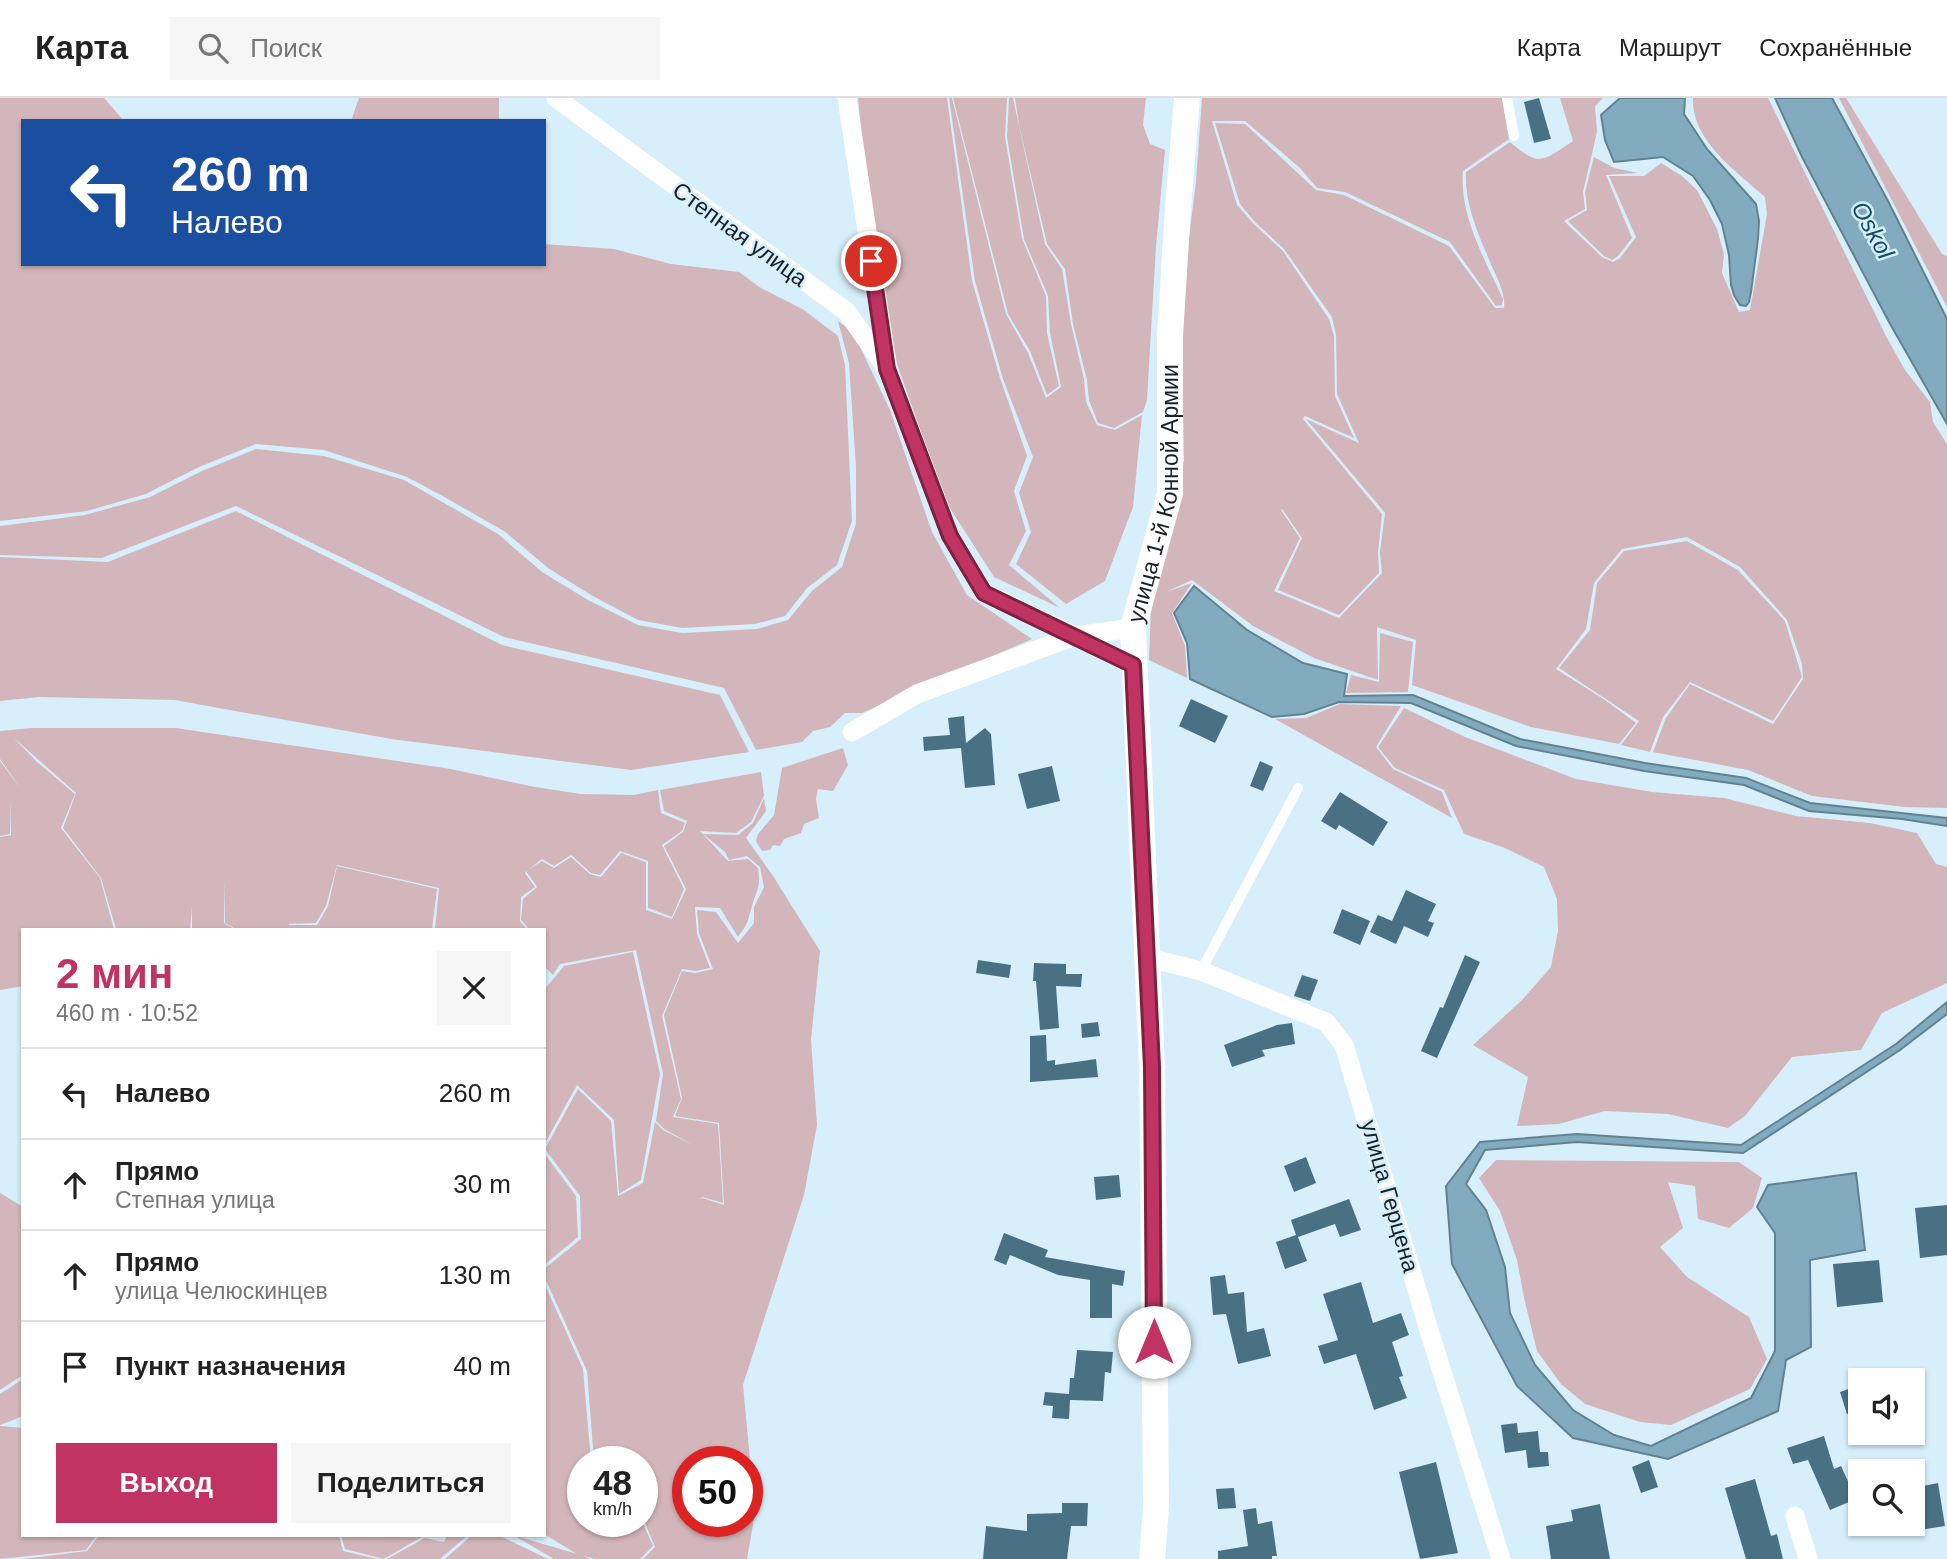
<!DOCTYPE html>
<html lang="ru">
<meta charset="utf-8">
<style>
body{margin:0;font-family:Arial,sans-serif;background:#f6f6f6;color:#222;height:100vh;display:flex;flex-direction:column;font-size:26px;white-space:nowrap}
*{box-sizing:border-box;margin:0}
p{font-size:23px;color:#767676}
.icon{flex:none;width:38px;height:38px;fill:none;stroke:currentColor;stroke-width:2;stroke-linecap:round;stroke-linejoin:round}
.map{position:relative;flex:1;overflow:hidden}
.panel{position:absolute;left:21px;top:830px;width:525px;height:609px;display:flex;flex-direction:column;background:#fff;border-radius:0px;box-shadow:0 2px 5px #0004}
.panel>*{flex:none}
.hud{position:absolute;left:21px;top:21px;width:525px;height:147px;border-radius:0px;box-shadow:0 2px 5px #0004;background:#1a4fa0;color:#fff;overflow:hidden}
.fabs{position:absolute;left:1848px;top:1270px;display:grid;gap:14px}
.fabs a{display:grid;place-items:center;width:77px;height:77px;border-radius:0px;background:#fff;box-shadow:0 2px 5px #0004;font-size:35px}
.speed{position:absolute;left:567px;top:1348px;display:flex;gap:14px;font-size:35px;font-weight:700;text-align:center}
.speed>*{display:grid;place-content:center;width:91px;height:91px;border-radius:50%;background:#fff;box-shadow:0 2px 5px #0004;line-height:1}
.speed small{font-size:18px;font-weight:400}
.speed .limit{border:10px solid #d22;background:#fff;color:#111}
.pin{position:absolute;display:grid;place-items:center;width:60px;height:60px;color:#fff;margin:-30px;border:4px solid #fff;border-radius:50%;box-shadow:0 2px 7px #0007}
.me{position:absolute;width:77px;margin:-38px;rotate:0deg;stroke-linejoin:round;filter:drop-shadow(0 0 5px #0008)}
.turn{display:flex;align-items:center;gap:24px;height:147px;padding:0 35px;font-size:32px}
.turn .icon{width:91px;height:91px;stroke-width:2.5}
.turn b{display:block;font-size:49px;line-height:60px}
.round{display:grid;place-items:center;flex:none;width:74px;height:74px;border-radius:0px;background:#f6f6f6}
.summary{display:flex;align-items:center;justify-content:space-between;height:119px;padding:0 35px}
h1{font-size:42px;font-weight:700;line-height:52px;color:#c13363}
.button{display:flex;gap:14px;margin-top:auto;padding:14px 35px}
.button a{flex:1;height:80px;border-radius:0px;background:#c13363;color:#fff;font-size:28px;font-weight:700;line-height:80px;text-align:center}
.button a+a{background:#f6f6f6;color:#222}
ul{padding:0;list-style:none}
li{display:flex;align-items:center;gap:21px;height:91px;padding:0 35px;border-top:2px solid #e0e0e0}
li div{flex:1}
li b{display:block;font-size:26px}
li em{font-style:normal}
header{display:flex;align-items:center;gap:42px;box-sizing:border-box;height:98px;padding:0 35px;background:#fff;border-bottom:2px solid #e0e0e0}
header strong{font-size:33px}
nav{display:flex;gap:38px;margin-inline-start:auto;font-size:24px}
.search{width:490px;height:63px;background:#f6f6f6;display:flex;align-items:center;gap:18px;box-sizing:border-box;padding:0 24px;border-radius:0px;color:#767676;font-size:26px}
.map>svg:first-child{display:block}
</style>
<header>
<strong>Карта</strong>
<div class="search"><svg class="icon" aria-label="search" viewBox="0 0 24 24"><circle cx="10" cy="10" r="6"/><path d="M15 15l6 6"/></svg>Поиск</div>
<nav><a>Карта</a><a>Маршрут</a><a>Сохранённые</a></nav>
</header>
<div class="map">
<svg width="1947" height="1461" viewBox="0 0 1947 1461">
<rect width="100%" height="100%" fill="#d6effb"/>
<g fill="#d3b6bb" fill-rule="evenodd">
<polygon points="0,0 104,0 124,23 23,23 23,166 544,166 544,146 614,151 671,166 739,174 761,190 804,212 838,238 845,267 852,423 837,467 807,490 785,518 755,526 682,530 638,522 591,497 548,470 504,433 439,396 407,379 324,352 256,346 199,369 146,396 87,413 0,423"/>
<polygon points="359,0 499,0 499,23 351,23"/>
<polygon points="858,0 947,0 972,183 1000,280 1027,358 1014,393 1026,433 1009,467 1060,510 994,479 946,404 897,266 865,73"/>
<polygon points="949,0 952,0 1006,216 1028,255 1046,300 1061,289 1050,235 1048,198 1024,141 1007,39 1009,0 1013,0 1045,146 1062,171 1071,226 1084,281 1086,304 1097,327 1115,332 1142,317 1133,409 1105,483 1066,506 1016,466 1031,434 1019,395 1033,359 1003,281 975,183"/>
<polygon points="953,0 1007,0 1005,39 1022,140 1046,198 1047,235 1059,288 1047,297 1030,253 1008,216"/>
<polygon points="1015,0 1146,0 1143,27 1150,46 1165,52 1156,148 1147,302 1143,314 1114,330 1098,325 1089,302 1087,282 1073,226 1065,171 1047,146 1019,27"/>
<path d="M1202,0h300l7,41 -46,32c-4,44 22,89 40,128l-1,6 -6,1 -46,-64 -105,-50 -28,-4 -17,-20 -55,-47h-33l25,84 17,19 29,27 46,68 5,17 1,60 19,42 -49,-22 -2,3 79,95 -4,38 1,21 -40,42 -61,-25 24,-52 -20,-29 -1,1 19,28 -26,53 65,27 43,-45 -2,-21 5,-39 -79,-94 53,24 -22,-49 -1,-59 -4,-18 -48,-68 -29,-27 -15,-18 -25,-81 30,1 71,66 28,5 105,51 46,62h9c2,-15 -8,-32 -14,-46 -12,-28 -26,-60 -24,-90l44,-30c30,26 32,19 63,-1l-13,-43h43l-8,8 2,26 -14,60 2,17 -21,12 38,36 11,5 7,-4 16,-21 -27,-61h35l17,-13 21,13 15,14 20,39 7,25 -2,19 17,39 11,-2 17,-96 -2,-17c-28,-25 -74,-57 -72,-99h75l119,240 18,32 25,32 3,20 14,22v364l-42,-1 -93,-11 -64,-26 -95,-18 13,-34 24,-34 83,40 30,-45 -1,-15 -15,-44 -47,-53 -53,-30 -65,12 -28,34 -8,46 -30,40 49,31 31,23 -17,21 -88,-17 -119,-42 4,-45 -39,-13 1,53 -64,-22 -61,-32 -61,-46 -26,12 26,-9 -20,30 13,33 2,32 -38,-18 2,-54 19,-66 14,-80 -2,-98 3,-93 11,-87z"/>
<polygon points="1839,0 1846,0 1942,156 1947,158 1947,209"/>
<polygon points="1594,59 1614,70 1638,75 1606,77 1632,140 1618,158 1612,162 1604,158 1568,123 1587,112 1585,94"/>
<polygon points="838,223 853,234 890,312 932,434 967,497 1032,541 862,615 845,615 830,629 813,633 802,644 756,652 724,590 504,539 236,408 102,460 0,457 0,428 85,417 150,399 202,373 256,351 324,358 404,382 498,436 542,474 588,502 638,527 682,535 757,531 788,522 812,493 842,469 856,425 856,369 849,265"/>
<polygon points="236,413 502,547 720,597 749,654 631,672 391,641 175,602 39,599 0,603 0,459 108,464"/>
<polygon points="1687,443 1738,472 1785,523 1802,579 1773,623 1690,584 1663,619 1650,654 1621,647 1639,623 1559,570 1590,532 1597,485 1624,453"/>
<polygon points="1380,535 1413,544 1408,594 1346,595 1351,577 1379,584"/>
<polygon points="1340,606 1401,608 1376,649 1393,671 1442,694 1452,720 1275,621 1306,620"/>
<polygon points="1404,610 1465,639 1576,681 1652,694 1724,700 1796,718 1870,725 1917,735 1936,766 1947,769 1947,885 1882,915 1861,952 1792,959 1745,1018 1728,1030 1668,1016 1605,1013 1559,1026 1517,1028 1528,979 1473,947 1522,902 1551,869 1558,833 1557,801 1544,769 1505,750 1464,736 1444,692 1395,670 1378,649"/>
<path d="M32,630h144l275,41 84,18 46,7 53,1 24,-5 3,23 24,10 -3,8 -20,14 22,44 -12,28 -24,-9v-47l-28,-10 -20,24 -9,-2 -20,-18 -17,11 -12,-7 -14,11 14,-9 12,7 17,-11 19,17 11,3 20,-24 25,9v48l26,9 14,-30 -22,-43 19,-14 4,-11 -23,-10 -4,-21 101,-18 3,24 -13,26 -15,11 -36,-2 28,30 20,-2 10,9c3,21 -1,20 -6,38 -5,17 -3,16 -14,31l-18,-29 -25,-1 2,27 13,34 -14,3 -14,-2 -20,47 19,83 -8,18 45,7 5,79 -20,-6 -4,2 4,-1 21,7 -5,-82 -44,-7 7,-18 -18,-83 18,-44 13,2 18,-4 -14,-36 -2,-23 19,2 22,31 16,-20v-16l10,-20 -4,-20 -13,-11 -18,4 -4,-8 -22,-18 35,1 15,-12 11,-25 2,13 -20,27 27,38 47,75 -9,89 6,85 -13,70 -61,190 12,128 -8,46h-104l12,-12 -13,-31v-55h-48l-7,-90 -43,-95v-7l37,-30 -1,-43 -35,-47 33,-60 33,32 7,75 25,-13 12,-61 8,8 30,15 -29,-16 -8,-8 7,-47 -27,-124 -76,14 -7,11 -9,-9v-37h-15l-8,-9 2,-21 14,-12 -11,-16 -1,2 10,14 -14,10 -1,24 7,8h-92l4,-41 -102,-23 -11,41 -10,17 -27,1v1h28l11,-19 9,-40 100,23 -5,40h-196l-11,-6v-43l-1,43 10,6h-42v-22l-2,22h-74l-15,-51 -38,-50 13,-35 -62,-55 22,23 39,33 -14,34 39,50 14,51h-91v57l-23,4v-153l11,-2v-34l-1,33 -10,2v-75l21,28 -21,-30v-28zM688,1363h59v60h-59z"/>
<polygon points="843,650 848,667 833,693 818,691 816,701 819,720 804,726 801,735 784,741 780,748 773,747 770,752 762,753 756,743 758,736 774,717 782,670"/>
<polygon points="633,854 660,976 641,1082 619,1096 614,1022 577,987 544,1047 544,892 564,868"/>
<polygon points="544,1055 576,1098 578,1139 544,1167"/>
<polygon points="1496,1062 1739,1064 1762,1080 1753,1110 1729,1130 1698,1121 1695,1088 1668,1084 1683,1130 1660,1149 1687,1179 1749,1219 1767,1261 1750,1291 1671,1327 1640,1324 1585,1306 1561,1286 1537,1253 1524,1200 1517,1162 1500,1113 1479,1080"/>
<polygon points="0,1095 23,1109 23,1277 0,1292"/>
<polygon points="544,1185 583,1271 591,1363 583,1363 583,1423 642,1423 653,1448 640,1461 595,1461 584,1458 590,1461 554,1461 513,1437 577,1456 544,1436"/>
<polygon points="23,1281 23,1318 0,1327 0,1296"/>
<polygon points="0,1328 23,1330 23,1437 97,1437 86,1452 0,1461"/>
<polygon points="99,1437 339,1437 343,1453 378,1461 23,1461 87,1453"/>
<polygon points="341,1437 425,1437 384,1461 345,1451"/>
<polygon points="448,1437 468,1437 440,1461 387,1461 425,1440 444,1444"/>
<polygon points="472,1437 498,1437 548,1461 445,1461"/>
</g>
<g fill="#83abbf" stroke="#638291" stroke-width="2">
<polygon points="1620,0 1685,0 1684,16 1707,51 1756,106 1759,123 1758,141 1751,194 1749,204 1746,208 1740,207 1734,197 1731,187 1729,157 1722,126 1710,102 1693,78 1663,59 1614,64 1605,42 1601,17"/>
<polygon points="1775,0 1832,0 1888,103 1947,221 1947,326 1889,224 1802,59"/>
<polygon points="1194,488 1247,532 1303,565 1347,576 1344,598 1413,597 1520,641 1645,665 1746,680 1810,705 1947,720 1947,728 1902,721 1809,713 1744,687 1644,673 1516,648 1411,605 1339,604 1304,616 1272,619 1190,581 1187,545 1174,515"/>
<polygon points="1947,904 1947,916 1900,952 1743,1055 1577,1044 1485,1052 1466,1086 1486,1112 1505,1169 1510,1215 1535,1267 1573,1312 1614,1337 1651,1348 1751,1300 1775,1253 1775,1135 1757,1109 1768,1087 1856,1075 1865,1152 1810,1162 1811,1249 1786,1262 1778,1313 1668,1361 1573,1340 1517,1288 1452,1166 1446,1088 1480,1044 1577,1036 1741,1047 1896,946"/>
</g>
<g fill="#4a7183">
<polygon points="1539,0 1551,41 1534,45 1524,4"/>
<polygon points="1191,601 1228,618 1215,645 1179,628"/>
<polygon points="964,618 966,645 985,630 991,636 995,687 965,690 961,650 924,653 923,639 950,637 948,620"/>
<polygon points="1260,663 1273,669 1263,693 1250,688"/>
<polygon points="1052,668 1060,703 1027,711 1018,676"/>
<polygon points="1340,694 1388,724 1373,748 1339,727 1336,732 1321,723"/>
<polygon points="1406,792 1436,806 1428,823 1434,825 1428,839 1404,828 1396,846 1370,834 1378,817 1392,823"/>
<polygon points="1342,811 1370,823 1360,847 1333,835"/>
<polygon points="1465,857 1480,864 1437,960 1421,953 1440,909 1443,910"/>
<polygon points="978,862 1011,867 1009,880 976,875"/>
<polygon points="1034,865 1066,866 1066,876 1082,876 1081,889 1056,888 1059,930 1040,932 1036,883 1033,883"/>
<polygon points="1302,877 1318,882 1310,903 1294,898"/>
<polygon points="1098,924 1100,938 1082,940 1081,926"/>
<polygon points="1292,925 1295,946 1262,952 1265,958 1232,969 1224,947 1277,927"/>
<polygon points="1046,937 1047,963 1055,962 1055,967 1096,961 1098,979 1030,984 1030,938"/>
<polygon points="1306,1059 1316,1085 1294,1094 1284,1068"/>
<polygon points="1119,1077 1121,1099 1096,1102 1094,1079"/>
<polygon points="1349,1101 1361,1132 1340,1139 1335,1126 1298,1139 1307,1163 1285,1171 1276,1144 1296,1137 1291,1122"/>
<polygon points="1947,1107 1947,1157 1920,1160 1915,1110"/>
<polygon points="1004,1135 1048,1152 1045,1159 1125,1173 1123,1188 1112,1186 1112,1220 1090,1220 1090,1182 1058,1177 1010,1157 1006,1167 994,1162"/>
<polygon points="1879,1162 1883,1204 1837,1209 1833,1166"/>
<polygon points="1225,1177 1228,1196 1244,1194 1247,1234 1264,1230 1271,1258 1238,1266 1226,1216 1213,1217 1210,1179"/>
<polygon points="1361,1184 1373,1225 1401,1215 1409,1237 1392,1244 1403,1278 1399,1279 1407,1300 1374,1312 1356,1256 1324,1266 1318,1248 1338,1242 1323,1196"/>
<polygon points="1077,1252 1113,1254 1111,1275 1105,1274 1103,1303 1070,1302 1069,1321 1052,1320 1053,1308 1043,1307 1045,1294 1069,1296 1070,1280 1074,1280"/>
<polygon points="1860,1287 1860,1312 1847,1316 1840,1294"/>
<polygon points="1517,1325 1518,1335 1538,1333 1540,1354 1548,1354 1549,1368 1528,1370 1526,1352 1505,1355 1501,1327"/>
<polygon points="1824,1338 1834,1371 1841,1368 1856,1401 1830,1412 1808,1362 1793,1366 1787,1350"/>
<polygon points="1649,1362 1658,1389 1641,1395 1632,1369"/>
<polygon points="1436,1364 1458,1455 1420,1461 1399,1374"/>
<polygon points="1755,1381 1771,1438 1777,1436 1783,1461 1746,1461 1725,1390"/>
<polygon points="1938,1385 1945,1428 1913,1433 1913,1390"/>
<polygon points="1234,1390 1236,1410 1218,1411 1216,1391"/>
<polygon points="1062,1405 1088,1405 1087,1428 1071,1428 1067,1461 983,1461 986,1428 1027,1433 1027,1416 1062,1415"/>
<polygon points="1600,1406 1610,1461 1551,1461 1546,1428 1573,1423 1571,1412"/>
<polygon points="1256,1410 1258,1426 1272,1423 1277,1458 1272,1458 1272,1461 1218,1461 1218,1453 1248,1448 1243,1412"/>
</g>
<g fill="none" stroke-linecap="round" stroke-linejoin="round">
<g stroke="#fff" stroke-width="10">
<polyline points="1507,0 1514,38"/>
<polyline points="1201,873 1298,690"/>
</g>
<g stroke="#fff" stroke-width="19">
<polyline points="556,0 847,214 887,271 950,437 984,495 1075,538 1133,530"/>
<polyline points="847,0 887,266"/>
<polyline points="852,634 917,596 1075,538 1133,567"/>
<polyline points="1145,859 1201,873 1326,924 1344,947 1431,1239 1501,1461"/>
<polyline points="1795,1418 1808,1461"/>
</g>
<path stroke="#fff" stroke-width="26" id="s1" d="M1152,1461l4,-52 -4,-440 -19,-439 37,-135v-157l8,-128 9,-110"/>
</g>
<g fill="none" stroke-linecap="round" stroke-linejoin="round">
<g stroke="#7d2140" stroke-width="18">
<polyline id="route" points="871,163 887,271 950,438 984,495 1133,567 1152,969 1154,1244"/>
</g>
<use href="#route" stroke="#c13363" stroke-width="12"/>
</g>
<g text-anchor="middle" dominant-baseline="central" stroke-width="5" stroke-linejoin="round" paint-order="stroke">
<g font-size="23" fill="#182226" stroke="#d6effb">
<text transform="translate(740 136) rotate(36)">Степная улица</text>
<text stroke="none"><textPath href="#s1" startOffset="1069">улица 1-й Конной Армии</textPath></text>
<text transform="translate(1390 1098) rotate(74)">улица Герцена</text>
</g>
<g font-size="24" font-style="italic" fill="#174d62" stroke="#d6effb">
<text transform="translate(1873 132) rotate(61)">Oskol</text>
</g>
</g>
</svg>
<div class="fabs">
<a><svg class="icon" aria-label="sound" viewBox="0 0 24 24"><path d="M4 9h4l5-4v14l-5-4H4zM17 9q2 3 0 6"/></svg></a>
<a><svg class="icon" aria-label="search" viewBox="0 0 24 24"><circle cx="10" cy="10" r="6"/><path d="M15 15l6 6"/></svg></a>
</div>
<div class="speed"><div>48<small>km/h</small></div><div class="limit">50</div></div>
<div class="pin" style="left:871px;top:163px;background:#d93025"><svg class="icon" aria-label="arrive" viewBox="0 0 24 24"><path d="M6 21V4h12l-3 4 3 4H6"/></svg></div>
<svg class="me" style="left:1154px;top:1244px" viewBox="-20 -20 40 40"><circle r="19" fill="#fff"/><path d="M0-13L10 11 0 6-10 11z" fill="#c13363"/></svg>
<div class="hud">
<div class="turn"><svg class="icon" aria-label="left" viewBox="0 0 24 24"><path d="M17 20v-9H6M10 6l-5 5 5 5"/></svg><div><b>260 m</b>Налево</div></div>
</div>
<section class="panel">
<div class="summary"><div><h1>2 мин</h1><p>460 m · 10:52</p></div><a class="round"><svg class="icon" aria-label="close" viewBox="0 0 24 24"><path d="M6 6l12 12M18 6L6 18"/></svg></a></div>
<ul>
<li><svg class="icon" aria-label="left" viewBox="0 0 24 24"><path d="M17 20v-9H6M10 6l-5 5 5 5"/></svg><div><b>Налево</b></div><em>260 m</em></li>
<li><svg class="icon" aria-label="ahead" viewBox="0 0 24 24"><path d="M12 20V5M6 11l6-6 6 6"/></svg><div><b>Прямо</b><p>Степная улица</p></div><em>30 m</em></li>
<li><svg class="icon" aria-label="ahead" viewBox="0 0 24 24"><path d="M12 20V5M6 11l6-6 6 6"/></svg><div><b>Прямо</b><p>улица Челюскинцев</p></div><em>130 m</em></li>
<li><svg class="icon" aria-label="arrive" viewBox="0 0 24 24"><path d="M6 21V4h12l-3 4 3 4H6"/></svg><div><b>Пункт назначения</b></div><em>40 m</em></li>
</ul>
<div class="button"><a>Выход</a><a>Поделиться</a></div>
</section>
</div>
